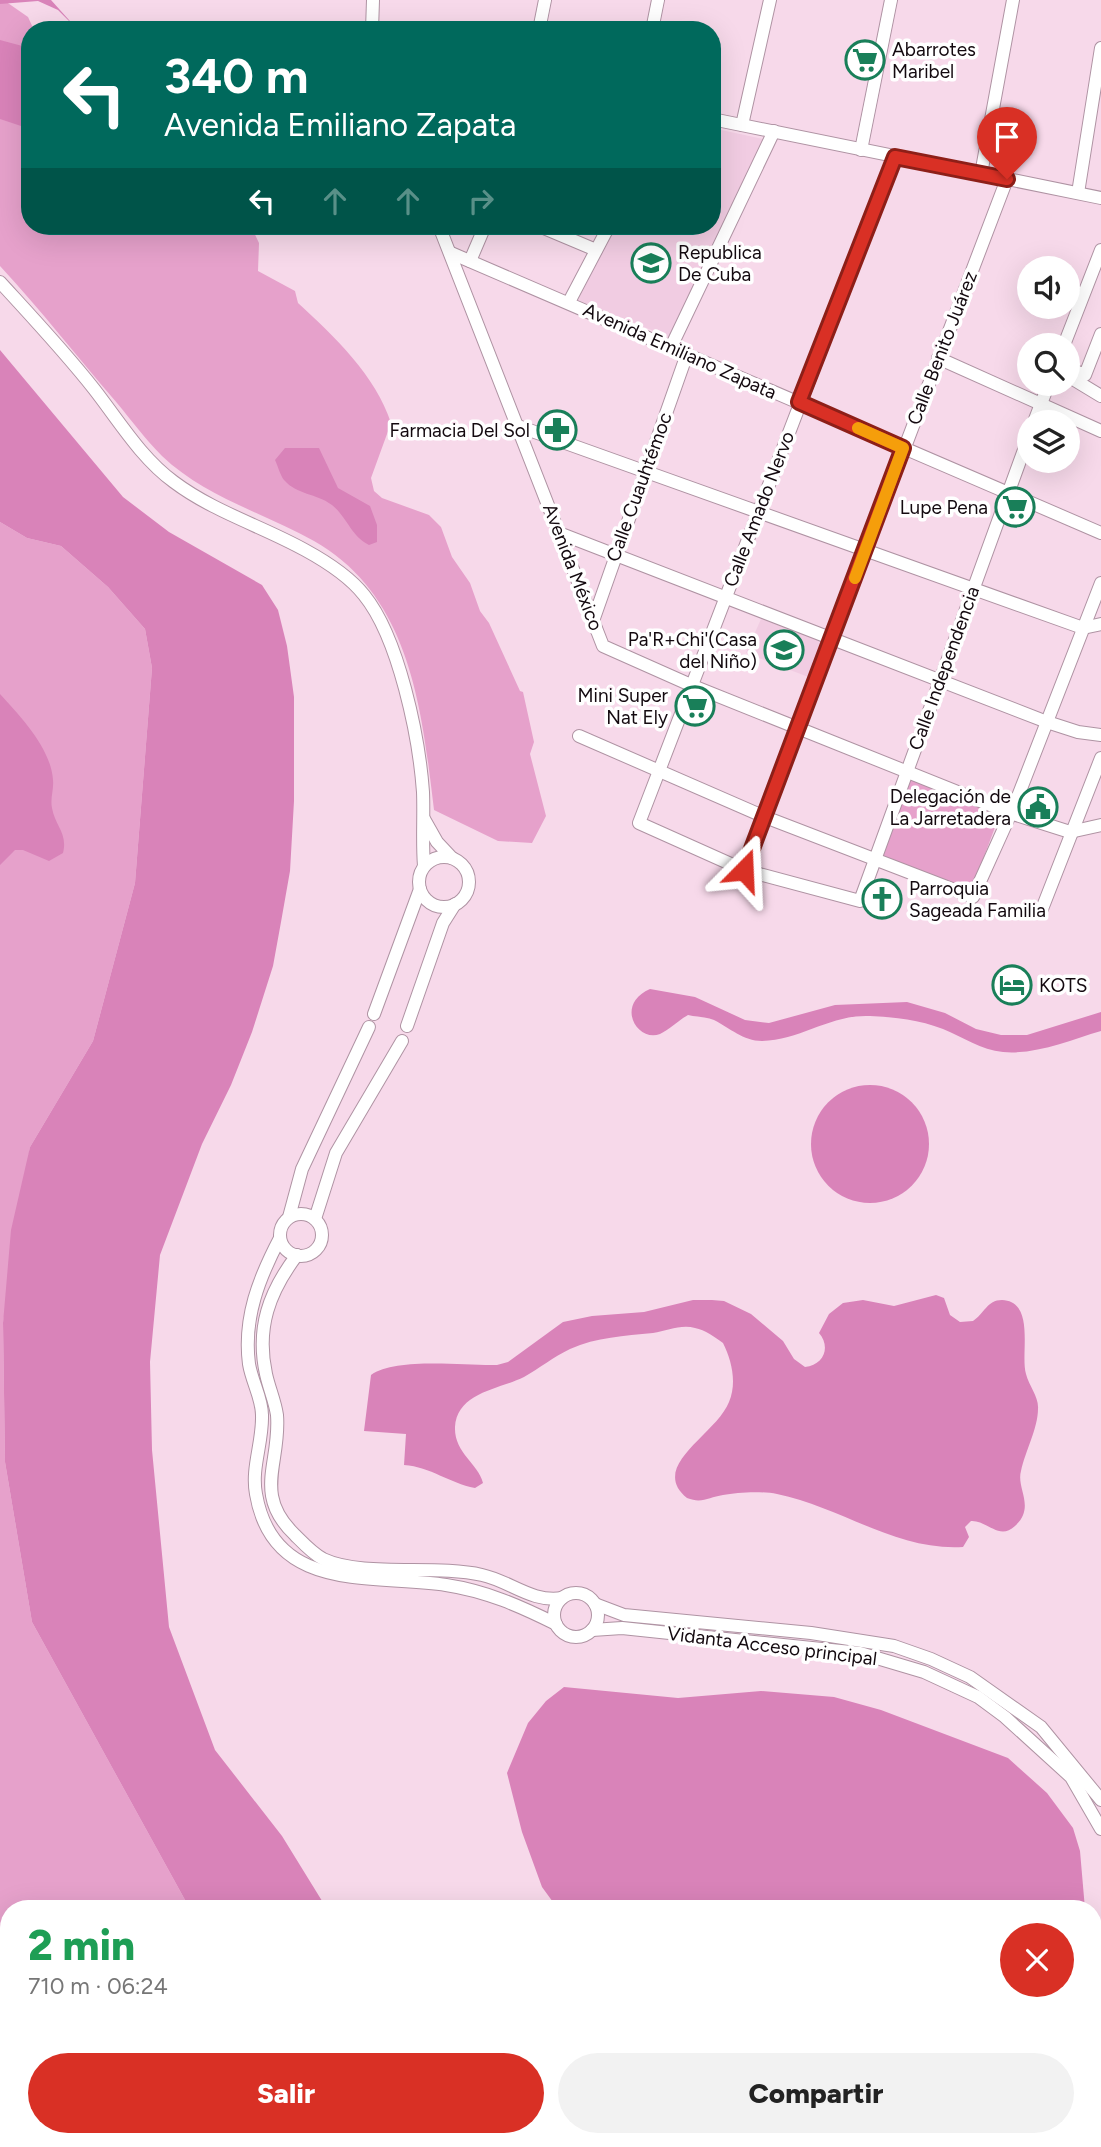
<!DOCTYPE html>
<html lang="es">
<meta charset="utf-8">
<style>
body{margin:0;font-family:Figtree,sans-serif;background:#f2f2f2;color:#222;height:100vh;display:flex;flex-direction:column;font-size:26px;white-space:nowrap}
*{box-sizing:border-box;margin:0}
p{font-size:23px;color:#767676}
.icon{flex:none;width:38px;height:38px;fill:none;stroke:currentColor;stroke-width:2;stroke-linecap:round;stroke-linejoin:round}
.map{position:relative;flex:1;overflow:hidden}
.sheet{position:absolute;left:0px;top:1900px;width:1102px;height:247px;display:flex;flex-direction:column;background:#fff;border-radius:28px 28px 0 0;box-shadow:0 7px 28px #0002}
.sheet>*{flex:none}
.banner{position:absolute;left:21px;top:21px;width:700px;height:214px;border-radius:28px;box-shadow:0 7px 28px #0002;background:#00695c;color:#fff;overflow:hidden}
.buttons{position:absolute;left:1017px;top:256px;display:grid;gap:14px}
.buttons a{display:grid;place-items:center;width:63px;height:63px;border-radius:50%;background:#fff;box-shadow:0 7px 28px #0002;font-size:35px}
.pin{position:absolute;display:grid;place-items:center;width:60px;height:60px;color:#fff;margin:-72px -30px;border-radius:50% 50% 50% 0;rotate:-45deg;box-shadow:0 0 7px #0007}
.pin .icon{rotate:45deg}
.me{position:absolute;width:77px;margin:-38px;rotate:21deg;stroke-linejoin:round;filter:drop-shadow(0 0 5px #0008)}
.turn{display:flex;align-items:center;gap:24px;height:147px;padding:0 28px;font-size:32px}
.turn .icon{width:91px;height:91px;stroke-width:2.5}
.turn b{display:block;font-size:49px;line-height:60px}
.lanes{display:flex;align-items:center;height:66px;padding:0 28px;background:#0003;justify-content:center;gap:35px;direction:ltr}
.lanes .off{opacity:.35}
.round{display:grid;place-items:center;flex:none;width:74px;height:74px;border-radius:37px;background:#f2f2f2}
.overview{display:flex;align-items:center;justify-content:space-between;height:119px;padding:0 28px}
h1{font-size:42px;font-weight:800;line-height:52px;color:#1e9e55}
.button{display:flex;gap:14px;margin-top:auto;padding:14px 28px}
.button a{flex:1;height:80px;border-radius:42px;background:#d93025;color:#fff;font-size:28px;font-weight:800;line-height:80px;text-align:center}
.button a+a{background:#f2f2f2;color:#222}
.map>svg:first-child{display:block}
</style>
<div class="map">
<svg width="1101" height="2147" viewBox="0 0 1101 2147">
<rect width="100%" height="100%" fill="#f7d9ea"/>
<g fill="#f1cce2">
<polygon points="712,128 763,139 671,338 578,300 616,226 712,226"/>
<polygon points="761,619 824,642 811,678 746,653"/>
</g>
<g fill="#e6a1cb">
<path d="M5,1l23,16 6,13h-4v196h221l8,17 -1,28 37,20 3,12c36,33 78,73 93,120l-20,55 3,13 8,7 47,17 12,12 11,30 18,26 10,28 9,12 31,68 3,1 11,50 -4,12 16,62 -14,27 -34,-2 -64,-31c-12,-100 -23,-214 -120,-269 -50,-28 -109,-44 -152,-85 -16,-16 -30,-35 -45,-53 -39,-45 -76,-93 -117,-137v-262z"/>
<polygon points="0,522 27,538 61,546 108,587 145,629 152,668 135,883 93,1041 30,1147 3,1323 5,1462 32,1622 190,1909 9,1909 9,2138 359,2138 372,2147 0,2147"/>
<polygon points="911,777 1000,814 970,894 881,859"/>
</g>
<g fill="#d983b9">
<polygon points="0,0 51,0 78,30 58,10 38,1 0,4"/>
<polygon points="0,40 26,47 30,129 0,119"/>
<polygon points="0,350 123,497 169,532 262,585 278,610 287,646 294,697 294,801 290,871 281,922 273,966 252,1032 231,1085 202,1144 160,1255 150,1362 152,1450 169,1627 215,1750 282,1836 327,1909 190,1909 32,1622 5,1462 3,1323 11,1230 30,1147 93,1041 135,883 152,668 145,629 108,587 61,546 27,538 0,522"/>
<path d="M285,448h34l19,40 32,18 7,19v17l-8,3c-18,-9 -22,-28 -37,-40 -16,-12 -35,-10 -48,-25 -4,-5 -6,-14 -9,-20z"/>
<path d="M0,694c20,22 51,54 53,86 1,10 -3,18 -1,28 3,18 16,25 11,45l-14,8 -26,-11h-8l-15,15z"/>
<path d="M650,989l45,8 50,23 24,3 66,-18 72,-3 38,11 31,16 25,6h26l74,-23v19c-31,9 -65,24 -98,21 -22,-2 -40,-15 -60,-23 -23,-9 -48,-12 -73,-13 -39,-2 -69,24 -108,25 -19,0 -32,-13 -48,-21 -7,-3 -17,-3 -26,-5 -9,5 -19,15 -28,19 -22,9 -46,-29 -10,-45z"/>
<circle cx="870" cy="1144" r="59"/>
<path d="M936,1295l8,3 6,17 10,7 13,-1c11,-7 14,-21 29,-21 34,1 18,55 24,74 3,12 13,23 12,35 0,19 -13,43 -17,62 -5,17 15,36 -6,55 -16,15 -28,-6 -44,-5l-6,6 4,10 -6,10c-67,4 -122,-40 -186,-53 -15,-3 -39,-2 -54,1 -14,2 -21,9 -36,3 -39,-32 29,-63 42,-96 8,-19 3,-41 -6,-59 -8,-6 -18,-13 -28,-15 -14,-4 -28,3 -42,5 -29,3 -56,4 -83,16 -17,8 -30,19 -46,28 -24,12 -67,15 -69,50 -1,26 23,36 28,56l-8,5c-26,-5 -44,-21 -71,-23l2,-31 -42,-3 7,-56c25,-18 94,-9 126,-10l11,-3 55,-40 29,-6 52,-4 49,-12h19l12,1 27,13 32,27 11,18 11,8c19,-2 26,-20 14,-34l10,-19 14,-11 20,-3 31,6z"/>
<polygon points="564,1687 678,1698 761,1691 834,1697 881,1710 1008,1758 1047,1793 1073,1828 1080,1851 1085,1909 558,1909 542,1887 522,1832 507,1773 528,1723 546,1701"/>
<polygon points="1094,1941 1101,1955 1101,2134 1094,2137"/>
<polygon points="72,2139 131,2147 19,2147 37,2141"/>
<polygon points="359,2139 515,2139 528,2147 372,2147"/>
<polygon points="796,2139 1091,2139 1072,2147 804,2147"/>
</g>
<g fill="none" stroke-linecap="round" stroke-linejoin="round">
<g stroke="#af93a3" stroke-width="14">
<g id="minor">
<polyline points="372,30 373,0"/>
<polyline points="539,30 545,0"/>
<polyline points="652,30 658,0"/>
<polyline points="712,119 1101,198"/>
<polyline points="742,125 770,0"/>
<polyline points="861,150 891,0"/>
<polyline points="895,157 639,823 744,870 860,901 1029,436"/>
<polyline points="981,174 1013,0"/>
<polyline points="1078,193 1101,48"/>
<polyline points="439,226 603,646 693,686 1010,813 1070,832 1101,825"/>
<polyline points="539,226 596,250"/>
<polyline points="451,253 1101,533"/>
<polyline points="470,261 485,226"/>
<path d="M0,282c32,35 65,70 94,107 25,32 47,69 80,93 40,30 88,44 131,68 22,12 44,26 59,45 35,43 55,142 59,197 1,25 -1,49 1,74"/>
<polyline points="569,302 609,226"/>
<polyline points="1064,345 1101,250"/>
<polyline points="671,347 774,131"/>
<polyline points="938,358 1101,431"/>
<polyline points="1068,368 1085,375 1101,334"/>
<polyline points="1068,376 1101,396"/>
<polyline points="1034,422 1049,383"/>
<polyline points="518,426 1083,628 1101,624"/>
<polyline points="559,533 1047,722 1078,732 1101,735"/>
<polyline points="593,621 687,354"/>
<polyline points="579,736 765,817 973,897 1015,804 1101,583"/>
<polyline points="424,819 437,842 452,858"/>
<circle cx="444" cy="882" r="25"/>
<polyline points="744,870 1007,179"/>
<polyline points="1042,909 1101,758"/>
<polyline points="374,1014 420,889"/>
<polyline points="407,1026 443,923 455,904"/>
<circle cx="301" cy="1235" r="21"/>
<polyline points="289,1217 302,1169 369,1027"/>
<polyline points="315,1219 336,1153 402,1041"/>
<path d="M280,1238c-21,40 -37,80 -31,126 3,18 13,34 13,51 1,27 -11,53 -6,79 17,100 117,80 190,91 40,6 74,21 110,39"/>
<path d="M297,1255c-28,37 -41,73 -31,119 3,14 9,27 11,41 4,48 -25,79 18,120 8,8 17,18 28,24 41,19 112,5 159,16 28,6 50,28 80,23"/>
<circle cx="576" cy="1615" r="22"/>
<polyline points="595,1604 624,1615 811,1633 894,1646 931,1659 970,1677 1041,1727 1101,1800"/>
<polyline points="592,1630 622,1628 860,1653 924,1672 978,1697 1005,1717 1071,1777 1101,1829"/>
</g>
</g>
<use href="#minor" stroke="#fff" stroke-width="12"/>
</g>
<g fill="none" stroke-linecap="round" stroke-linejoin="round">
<g stroke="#8d1f18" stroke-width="18">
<polyline id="route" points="744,870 903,448 799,402 895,157 1007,179"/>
</g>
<use href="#route" stroke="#d93025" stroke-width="12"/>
<polyline stroke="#f59e0b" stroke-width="12" points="855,578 903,448 858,428"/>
</g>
<defs>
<g id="supermarket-ring" transform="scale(2.0125)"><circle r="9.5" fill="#fff" stroke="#197f59" stroke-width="1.5"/><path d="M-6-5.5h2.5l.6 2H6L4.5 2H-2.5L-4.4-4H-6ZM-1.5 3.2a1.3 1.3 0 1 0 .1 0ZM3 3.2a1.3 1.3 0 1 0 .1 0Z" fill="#197f59"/></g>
<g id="school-ring" transform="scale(2.0125)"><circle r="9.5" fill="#fff" stroke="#197f59" stroke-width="1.5"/><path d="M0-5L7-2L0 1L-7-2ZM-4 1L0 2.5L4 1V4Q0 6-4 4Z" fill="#197f59"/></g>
<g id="pharmacy-ring" transform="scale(2.0125)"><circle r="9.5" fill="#fff" stroke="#197f59" stroke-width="1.5"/><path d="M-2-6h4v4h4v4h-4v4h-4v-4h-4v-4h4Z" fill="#197f59"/></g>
<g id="civic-ring" transform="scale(2.0125)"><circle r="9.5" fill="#fff" stroke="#197f59" stroke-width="1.5"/><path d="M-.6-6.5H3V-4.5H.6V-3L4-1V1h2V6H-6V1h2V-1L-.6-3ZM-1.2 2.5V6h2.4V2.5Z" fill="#197f59"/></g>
<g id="church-ring" transform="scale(2.0125)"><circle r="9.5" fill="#fff" stroke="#197f59" stroke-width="1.5"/><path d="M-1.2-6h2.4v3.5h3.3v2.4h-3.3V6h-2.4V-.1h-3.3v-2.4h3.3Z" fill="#197f59"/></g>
<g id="hotel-ring" transform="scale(2.0125)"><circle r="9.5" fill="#fff" stroke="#197f59" stroke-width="1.5"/><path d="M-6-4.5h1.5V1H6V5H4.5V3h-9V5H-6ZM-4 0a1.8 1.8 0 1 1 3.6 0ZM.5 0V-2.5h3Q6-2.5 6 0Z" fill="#197f59"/></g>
</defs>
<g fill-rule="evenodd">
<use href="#supermarket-ring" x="865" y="60"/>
<use href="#school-ring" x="651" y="263"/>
<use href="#pharmacy-ring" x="557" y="430"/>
<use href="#supermarket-ring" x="1015" y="507"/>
<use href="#school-ring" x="784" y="650"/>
<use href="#supermarket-ring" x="695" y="706"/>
<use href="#civic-ring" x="1038" y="807"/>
<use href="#church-ring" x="882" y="899"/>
<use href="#hotel-ring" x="1012" y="985"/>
</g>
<g text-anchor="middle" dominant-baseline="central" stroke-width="7" stroke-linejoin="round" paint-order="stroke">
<g font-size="19" fill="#13090f" stroke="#fff" text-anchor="end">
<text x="892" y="49" text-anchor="start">Abarrotes<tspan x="892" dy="22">Maribel</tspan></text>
<text x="678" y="252" text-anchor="start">Republica<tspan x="678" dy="22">De Cuba</tspan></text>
<text x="530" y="430">Farmacia Del Sol</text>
<text x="988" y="507">Lupe Pena</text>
<text x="757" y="639">Pa'R+Chi'(Casa<tspan x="757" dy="22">del Niño)</tspan></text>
<text x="668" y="695">Mini Super<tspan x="668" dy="22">Nat Ely</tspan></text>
<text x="1011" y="796">Delegación de<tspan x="1011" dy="22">La Jarretadera</tspan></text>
<text x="909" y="888" text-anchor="start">Parroquia<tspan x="909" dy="22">Sageada Familia</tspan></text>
<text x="1039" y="985" text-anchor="start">KOTS</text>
</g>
<g font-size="19" fill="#13090f" stroke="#fff">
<text transform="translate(942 348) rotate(-69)">Calle Benito Juárez</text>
<text transform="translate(680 351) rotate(24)">Avenida Emiliano Zapata</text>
<text transform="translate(639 487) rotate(-70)">Calle Cuauhtémoc</text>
<text transform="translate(759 509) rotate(-69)">Calle Amado Nervo</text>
<text transform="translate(573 567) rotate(69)">Avenida México</text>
<text transform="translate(944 668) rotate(-70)">Calle Independencia</text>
<text transform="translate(772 1646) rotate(7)">Vidanta Acceso principal</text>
</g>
</g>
</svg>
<div class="buttons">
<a><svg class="icon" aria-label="sound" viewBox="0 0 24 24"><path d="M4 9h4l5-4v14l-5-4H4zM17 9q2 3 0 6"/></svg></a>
<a><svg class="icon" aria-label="search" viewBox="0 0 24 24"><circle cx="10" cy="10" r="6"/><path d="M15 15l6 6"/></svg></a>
<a><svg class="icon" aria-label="layers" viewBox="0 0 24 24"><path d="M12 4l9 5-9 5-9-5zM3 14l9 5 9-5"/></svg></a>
</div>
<div class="pin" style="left:1007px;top:179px;background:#d93025"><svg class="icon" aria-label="arrive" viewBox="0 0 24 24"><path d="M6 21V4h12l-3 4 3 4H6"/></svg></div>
<svg class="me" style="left:744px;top:870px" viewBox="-20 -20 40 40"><path d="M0-17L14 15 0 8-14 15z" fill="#d93025" stroke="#fff" stroke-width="4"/></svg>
<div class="banner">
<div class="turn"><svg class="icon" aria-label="left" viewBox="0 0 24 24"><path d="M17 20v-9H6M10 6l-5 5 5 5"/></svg><div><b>340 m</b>Avenida Emiliano Zapata</div></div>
<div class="lanes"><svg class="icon" aria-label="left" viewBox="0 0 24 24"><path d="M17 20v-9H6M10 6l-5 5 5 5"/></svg><svg class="icon off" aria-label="ahead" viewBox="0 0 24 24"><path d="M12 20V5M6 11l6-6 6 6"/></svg><svg class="icon off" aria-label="ahead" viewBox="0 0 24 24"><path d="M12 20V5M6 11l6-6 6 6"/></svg><svg class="icon off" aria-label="right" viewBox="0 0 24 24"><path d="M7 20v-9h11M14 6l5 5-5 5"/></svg></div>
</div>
<section class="sheet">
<div class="overview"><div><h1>2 min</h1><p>710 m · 06:24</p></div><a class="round" style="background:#d93025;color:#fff"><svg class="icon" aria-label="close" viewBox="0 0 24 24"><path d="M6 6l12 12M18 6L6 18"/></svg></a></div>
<div class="button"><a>Salir</a><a>Compartir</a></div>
</section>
</div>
